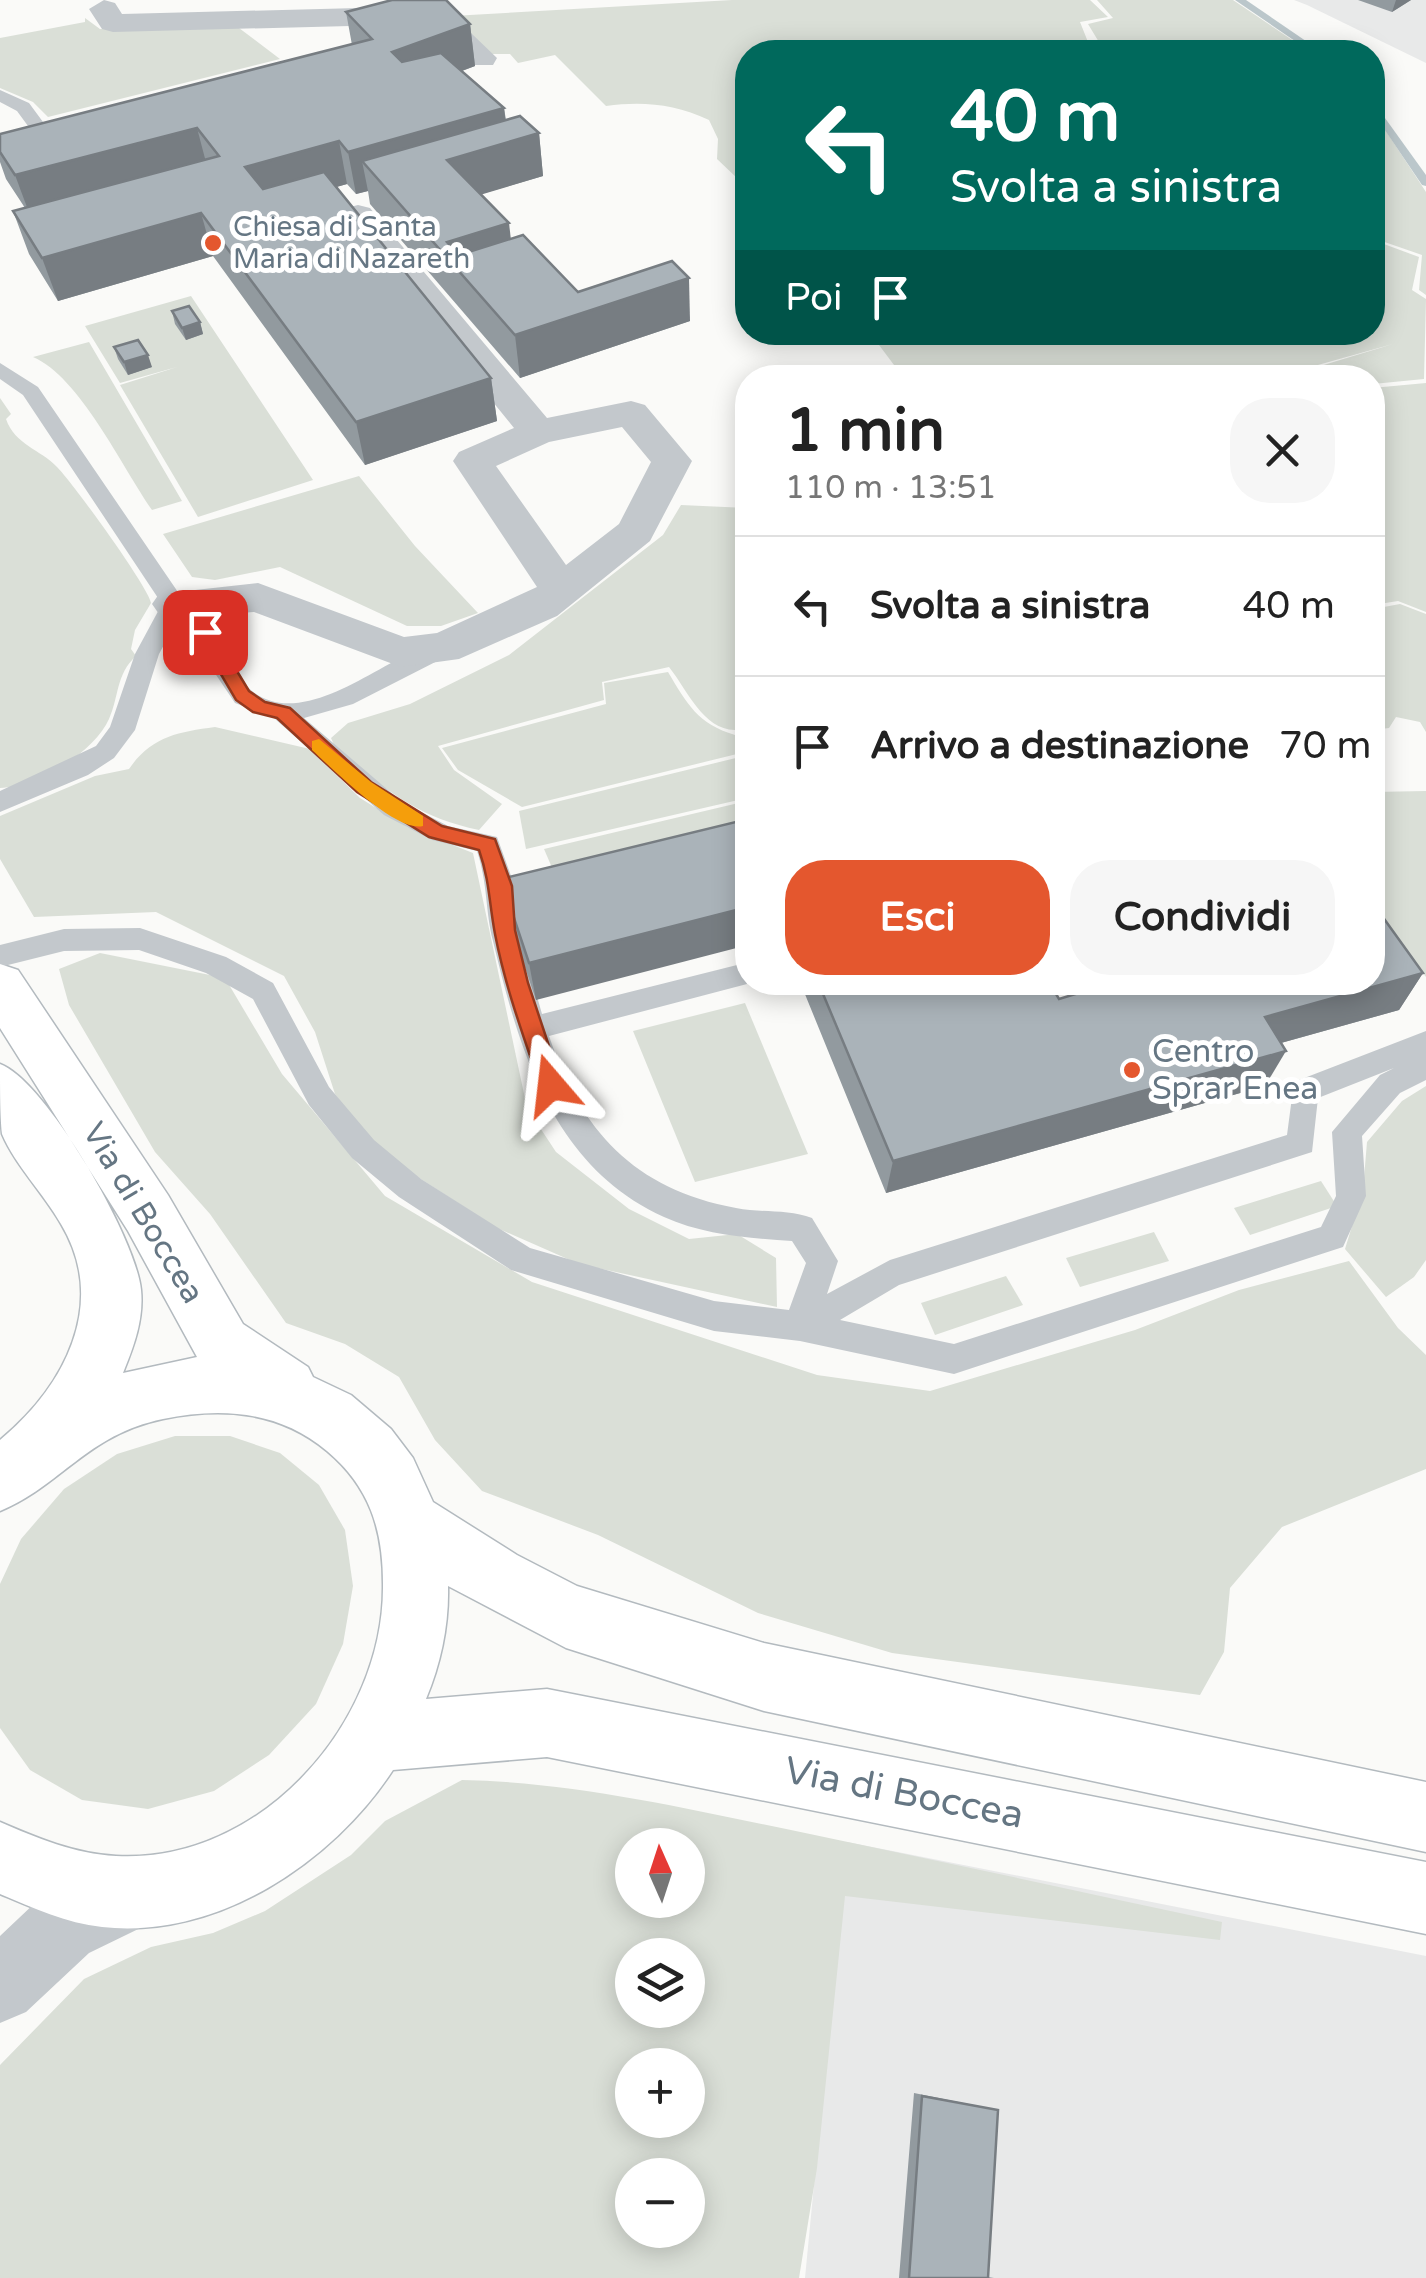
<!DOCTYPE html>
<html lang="it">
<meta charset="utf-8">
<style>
body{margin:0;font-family:"Varela Round",sans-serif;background:#f6f6f6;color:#222;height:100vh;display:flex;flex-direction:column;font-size:38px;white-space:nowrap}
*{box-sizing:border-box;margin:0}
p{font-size:32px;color:#767676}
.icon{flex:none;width:55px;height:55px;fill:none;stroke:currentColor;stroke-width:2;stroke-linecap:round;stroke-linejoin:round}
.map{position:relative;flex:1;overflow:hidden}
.panel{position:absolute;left:735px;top:365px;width:650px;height:630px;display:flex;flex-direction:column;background:#fff;border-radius:40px;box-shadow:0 5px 25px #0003}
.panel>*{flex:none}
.guide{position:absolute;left:735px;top:40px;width:650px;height:305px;border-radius:40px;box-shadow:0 5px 25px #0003;background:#00695c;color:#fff;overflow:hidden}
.needle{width:65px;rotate:357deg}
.buttons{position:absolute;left:615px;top:1828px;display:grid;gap:20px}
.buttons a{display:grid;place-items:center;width:90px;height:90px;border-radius:50%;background:#fff;box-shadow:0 5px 25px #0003;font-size:50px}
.pin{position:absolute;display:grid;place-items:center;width:85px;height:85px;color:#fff;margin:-42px;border-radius:20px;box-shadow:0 5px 15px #0006}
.me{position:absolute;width:110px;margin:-55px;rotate:343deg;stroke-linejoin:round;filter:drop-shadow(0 0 8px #0008)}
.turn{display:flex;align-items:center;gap:35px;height:210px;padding:0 50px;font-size:45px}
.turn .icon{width:130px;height:130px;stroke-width:2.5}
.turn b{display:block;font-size:70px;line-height:85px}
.then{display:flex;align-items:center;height:95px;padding:0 50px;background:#0003;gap:20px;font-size:38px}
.round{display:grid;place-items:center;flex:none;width:105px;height:105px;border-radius:40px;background:#f6f6f6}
.headline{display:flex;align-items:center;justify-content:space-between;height:170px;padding:0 50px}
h1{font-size:60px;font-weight:700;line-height:75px}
.button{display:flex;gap:20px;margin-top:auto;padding:20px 50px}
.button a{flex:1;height:115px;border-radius:40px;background:#e4572e;color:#fff;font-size:40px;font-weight:700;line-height:115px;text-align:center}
.button a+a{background:#f6f6f6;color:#222}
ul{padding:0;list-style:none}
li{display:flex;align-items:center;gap:30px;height:140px;padding:0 50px;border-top:2px solid #e0e0e0}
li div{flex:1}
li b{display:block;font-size:38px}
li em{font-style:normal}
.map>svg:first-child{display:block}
</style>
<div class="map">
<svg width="1426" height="2278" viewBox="0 0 1426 2278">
<rect width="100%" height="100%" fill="#fafaf8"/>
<g fill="#e8e9e9">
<polygon points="1294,0 1426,0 1426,63 1307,5"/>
<polygon points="847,1842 1426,1956 1426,2278 805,2278"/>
</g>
<g fill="#dadfd7" fill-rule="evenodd">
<path d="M732,0h358l18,17 -28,5 8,20 12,10h-352l-1,129 -9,-2 -21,-20 1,-20 -9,-19c-35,-16 -66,-19 -103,-14l-51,-51 -37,8 -8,-9h-19l-39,-38z"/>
<polygon points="1097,0 1233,0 1310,52 1105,52 1088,24 1113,18"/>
<polygon points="85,18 100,29 235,25 280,59 48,117 33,102 0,88 0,38 85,22"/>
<polygon points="1372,110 1426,192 1426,295 1419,290 1422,255 1373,238"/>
<polygon points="1373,240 1419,257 1412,290 1426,299 1424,379 1373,384 1372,378 1284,377 1393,344 1275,377 903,377 870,333 1372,332"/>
<polygon points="191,296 313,480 198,517 120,385 177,367 120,383 85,326"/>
<path d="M89,342l93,159 -30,9c-30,-43 -73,-134 -119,-153z"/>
<polygon points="1426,383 1426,612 1398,601 1373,605 1372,388"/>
<path d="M0,398l11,16 -5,5c9,26 34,30 51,48 16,16 92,121 94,136l-16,27 -4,19 5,7c-20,18 -17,41 -27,63 -15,34 -73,68 -109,69z"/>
<polygon points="359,476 415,546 478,613 441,626 407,626 280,567 215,580 192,577 163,534"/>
<path d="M681,505l66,3v220c-40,12 -58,-36 -78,-61l-67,15 2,18 -166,46 16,24 48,34 -23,26c-63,-13 -94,-41 -143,-81l-5,-11 17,-15 62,-19 99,-49 154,-120z"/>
<polygon points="1400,604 1426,614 1426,732 1420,722 1396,717 1389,728 1373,730 1373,609"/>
<path d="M668,672c19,32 30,52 67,63l6,18 -219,54 -64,-37 -16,-22 164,-44 -2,-21z"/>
<path d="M215,727l95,22 50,49 47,29 66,26 54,255 29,44 73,57 60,30 48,-5 39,24 1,49 -198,-43 -82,-36 -126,-81 -36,-53 -20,-62 -31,-56 -128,-64 -122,5 -34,-58v-43l95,-40 34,-7c22,-32 48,-37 86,-42z"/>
<polygon points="744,756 747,798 526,849 519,811"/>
<polygon points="1426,791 1426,977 1373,912 1372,792"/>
<polygon points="747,801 747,854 553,870 544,849"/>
<polygon points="100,953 225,978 282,1074 385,1196 532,1282 817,1375 930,1391 1135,1330 1239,1290 1349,1261 1398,1328 1426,1355 1426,1469 1282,1527 1230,1588 1224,1652 1200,1695 892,1653 758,1613 598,1535 482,1491 435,1440 399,1377 345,1344 286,1323 210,1214 155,1152 69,1005 59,969"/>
<polygon points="745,1003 808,1154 695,1182 633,1031"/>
<polygon points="1426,1086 1426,1260 1414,1277 1386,1297 1345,1249 1363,1190 1367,1142 1402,1101"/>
<polygon points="1321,1181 1337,1206 1250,1235 1234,1208"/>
<polygon points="1154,1232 1169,1261 1080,1287 1066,1258"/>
<polygon points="1006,1276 1023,1305 935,1335 921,1303"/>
<polygon points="175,1436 230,1436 280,1453 319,1485 345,1530 353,1586 343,1644 316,1704 269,1755 214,1791 148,1809 82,1800 30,1770 0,1728 0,1584 21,1539 64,1489 117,1454"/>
<path d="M462,1780c110,2 222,28 329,50 144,30 287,61 431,92l-2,18 -375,-44 -28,272 -18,110h-799v-213l84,-86 67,-32 62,-14 52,-22 86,-56 34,-34zM632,1845h56v55h-56zM632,1955h56v55h-56zM632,2065h56v55h-56zM632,2175h56v55h-56z"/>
</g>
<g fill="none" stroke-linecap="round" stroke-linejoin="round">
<g fill="#bbc7cb" fill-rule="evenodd">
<polygon points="1235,0 1246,0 1322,52 1311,52"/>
<polygon points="1372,100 1426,175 1426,186 1422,185 1372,111"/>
</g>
<g stroke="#b3babf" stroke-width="3">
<path id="secondary" d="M0,964l18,6 150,225 75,129 65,43 5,10 38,18 40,34 22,29 20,44 84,53 60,31 187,57 662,139v70l-662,-141 -198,-63 -118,-62c1,39 -7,77 -22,113l121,-10 879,173v72l-879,-177 -154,13c-60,92 -176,170 -291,157 -36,-4 -69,-19 -102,-33v-72c37,16 75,32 116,34 144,8 269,-133 267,-272 0,-54 -13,-97 -56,-133 -48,-40 -105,-44 -164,-32 -77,16 -102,67 -163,92v-71c64,-53 109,-136 61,-216 -17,-30 -46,-59 -59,-90 -2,-18 -2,-50 -2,-70 46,17 136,174 141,226 3,29 -7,56 -18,83l74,-16 -69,-126 -128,-203z"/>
</g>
<g fill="#c3c8cc" fill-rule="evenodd">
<polygon points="0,90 29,103 43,122 40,126 28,126 17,111 0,102"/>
<path d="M0,363l38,24 144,211 17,-1c17,29 27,72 53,94 60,48 160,-60 199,-49l4,6 -4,6 -98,50 -49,14 98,84 46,24 49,11 18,50 3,43 24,84 195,-49 10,3v16l-198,52c32,95 85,153 187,172 25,5 52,1 76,10l26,43 -11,33 63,-34 397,-125 7,-53 132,-51v49l-26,13 -38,43 4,60 -23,51 -389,127 -154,-33 -86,-10 -203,-61 -112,-73 -47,-39 -43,-53 -56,-106 -47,-26 -67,-23 -75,1 -64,16v-22l64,-16 76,-1 86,29 47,26 56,104 45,53 47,39 109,69 184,53 75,9 17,-47 -14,-22c-42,-3 -89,-6 -128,-24 -111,-50 -145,-167 -171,-276 -8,-31 -5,-57 -16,-90l-45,-11 -48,-25 -110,-97 -39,-15 -25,-37 -27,-56 -24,44 -24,76 -21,28 -26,17 -88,37v-21l96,-45 14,-19 25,-73 27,-50 -139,-209 -23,-16zM1394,1068l-14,7 -48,57 4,64 -15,31 -367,117 -114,-24 59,-35 413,-133 6,-54z"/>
</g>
<g fill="#c3c8cc" fill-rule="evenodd">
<polygon points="104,0 115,3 122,14 435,6 446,9 497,58 493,65 471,65 427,24 113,32 102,29 89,9"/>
<path d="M358,205l12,3 177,210 84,-17 14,4 47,56 -42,80 -93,75 -98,43 -58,8 -147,-55 -80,6 -15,-4 -7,-10 7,-10 99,-11 146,54 33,-4 100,-46 -84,-126 6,-9 55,-24 -173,-213 5,-7zM622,427l29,35 -32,62 -53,41 -70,-99 53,-24z"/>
</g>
<polygon fill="#c3c8cc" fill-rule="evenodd" points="138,1856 163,1867 174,1892 163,1917 89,1953 26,2012 0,2023 0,1936 37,1901"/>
<use href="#secondary" fill="#fff" fill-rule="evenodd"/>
</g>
<g fill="#929a9f">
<polygon points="1358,0 1411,0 1392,12"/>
<polygon points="346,12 470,24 475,66 462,71 504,108 506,120 539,133 543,176 481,194 511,239 578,292 690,321 520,378 370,204 368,191 356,194 347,184 336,187 491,378 497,421 365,465 213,256 58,301 29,254 13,211 25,208 6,179 0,162 0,134 352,45"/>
<polygon points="172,311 200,322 203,334 186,340 175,324"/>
<polygon points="114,347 152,367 128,375 118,359"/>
<polygon points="748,819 536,1000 508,917 501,879"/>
<polygon points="1423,973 1399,1010 1281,1043 1265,1086 886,1193 800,982 1049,982 1059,999"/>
<polygon points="914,2093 998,2110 988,2277 994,2278 899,2278"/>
</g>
<g fill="#777d82">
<polygon points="1396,0 1411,0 1392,12"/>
<polygon points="470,24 475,66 399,94 392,52"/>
<polygon points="504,108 508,142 539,133 543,176 453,203 362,161 368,191 356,194 348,152"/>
<polygon points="197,128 208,170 31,218 15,175"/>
<polygon points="339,141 347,184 256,210 245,167"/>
<polygon points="201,213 213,256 58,301 42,258"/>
<polygon points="509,223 514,266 467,281 447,242"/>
<polygon points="689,278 690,321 520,378 515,335"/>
<polygon points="200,322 203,334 186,340 182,328"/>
<polygon points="148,355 152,367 128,375 124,362"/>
<polygon points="491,378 497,421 365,465 356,422"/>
<polygon points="748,907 748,945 536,1000 529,963"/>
<polygon points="1423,973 1399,1010 1245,1053 1265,1017"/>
<polygon points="1286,1051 1265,1086 886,1193 893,1161"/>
</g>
<g fill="#aab3b9" stroke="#777d82" stroke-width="2.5">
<polygon points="392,0 446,0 470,24 392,52 402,62 441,53 504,108 348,152 339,141 245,167 263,189 324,172 491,378 356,422 201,213 42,258 13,211 219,156 197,128 15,175 0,152 0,134 372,39 346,12"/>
<polygon points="520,116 539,133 447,160 509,223 447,242 459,255 523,235 578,292 672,261 689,278 515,335 362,161"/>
<polygon points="189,306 200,322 182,328 172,311"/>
<polygon points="138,340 148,355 124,362 114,347"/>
<polygon points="748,819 748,907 529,963 501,879"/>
<polygon points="1372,902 1423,973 1265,1017 1286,1051 893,1161 818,982 1049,982 1059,999 1115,982 1372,982"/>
<polygon points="922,2096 998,2110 988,2278 909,2278"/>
</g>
<path fill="#e4572e" stroke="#94391e" stroke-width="2.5" d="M205,626l6,2 38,63 16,11 25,6 81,74 71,44 53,13 17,47 3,44 13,53 34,102 -3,7 -8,2 -11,-9c-17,-50 -35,-99 -45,-151 -6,-31 -5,-52 -16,-84l-50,-13 -72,-45 -80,-74 -24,-6 -17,-12 -40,-68z"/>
<path fill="#f59e0b" d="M319,739l52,43 52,34v10c-27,7 -90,-57 -111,-76v-9z"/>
<g fill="#e4572e" stroke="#fff" stroke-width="4">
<circle cx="213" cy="243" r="10"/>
<circle cx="1132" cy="1070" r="10"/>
</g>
<g text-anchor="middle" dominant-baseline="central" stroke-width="10" stroke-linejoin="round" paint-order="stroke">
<g font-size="28" fill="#657683" stroke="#fff" text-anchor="start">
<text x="233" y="227">Chiesa di Santa<tspan x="233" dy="32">Maria di Nazareth</tspan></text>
</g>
<g font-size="32" fill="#657683" stroke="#fff" text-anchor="start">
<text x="1152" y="1052">Centro<tspan x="1152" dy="37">Sprar Enea</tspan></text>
</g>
<g font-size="32" fill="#657683" stroke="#fff">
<text transform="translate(143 1213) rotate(59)">Via di Boccea</text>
</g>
<g font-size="38" fill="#657683" stroke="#fff">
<text transform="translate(904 1793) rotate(11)">Via di Boccea</text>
</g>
</g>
</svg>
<div class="buttons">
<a><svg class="needle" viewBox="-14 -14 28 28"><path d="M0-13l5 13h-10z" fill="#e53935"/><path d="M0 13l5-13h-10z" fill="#767676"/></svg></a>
<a><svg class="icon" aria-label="layers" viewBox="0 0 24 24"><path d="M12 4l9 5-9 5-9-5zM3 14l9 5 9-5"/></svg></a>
<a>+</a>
<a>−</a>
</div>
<div class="pin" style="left:205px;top:632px;background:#d93025"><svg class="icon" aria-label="arrive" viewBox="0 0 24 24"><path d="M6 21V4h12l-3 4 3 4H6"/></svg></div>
<svg class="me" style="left:551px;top:1085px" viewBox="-20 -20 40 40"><path d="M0-17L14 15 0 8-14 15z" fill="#e4572e" stroke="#fff" stroke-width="4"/></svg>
<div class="guide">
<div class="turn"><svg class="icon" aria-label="left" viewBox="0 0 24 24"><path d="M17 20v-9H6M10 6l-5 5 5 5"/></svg><div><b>40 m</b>Svolta a sinistra</div></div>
<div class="then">Poi<svg class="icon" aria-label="arrive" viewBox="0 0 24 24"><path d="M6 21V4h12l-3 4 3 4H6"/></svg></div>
</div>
<section class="panel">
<div class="headline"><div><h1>1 min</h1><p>110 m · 13:51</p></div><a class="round"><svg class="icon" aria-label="close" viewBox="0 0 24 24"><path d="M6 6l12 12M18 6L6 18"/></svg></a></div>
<ul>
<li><svg class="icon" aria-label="left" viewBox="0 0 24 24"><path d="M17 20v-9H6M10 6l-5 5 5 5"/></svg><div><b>Svolta a sinistra</b></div><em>40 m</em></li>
<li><svg class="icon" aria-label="arrive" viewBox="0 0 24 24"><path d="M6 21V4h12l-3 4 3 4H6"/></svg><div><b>Arrivo a destinazione</b></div><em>70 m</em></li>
</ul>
<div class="button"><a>Esci</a><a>Condividi</a></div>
</section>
</div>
